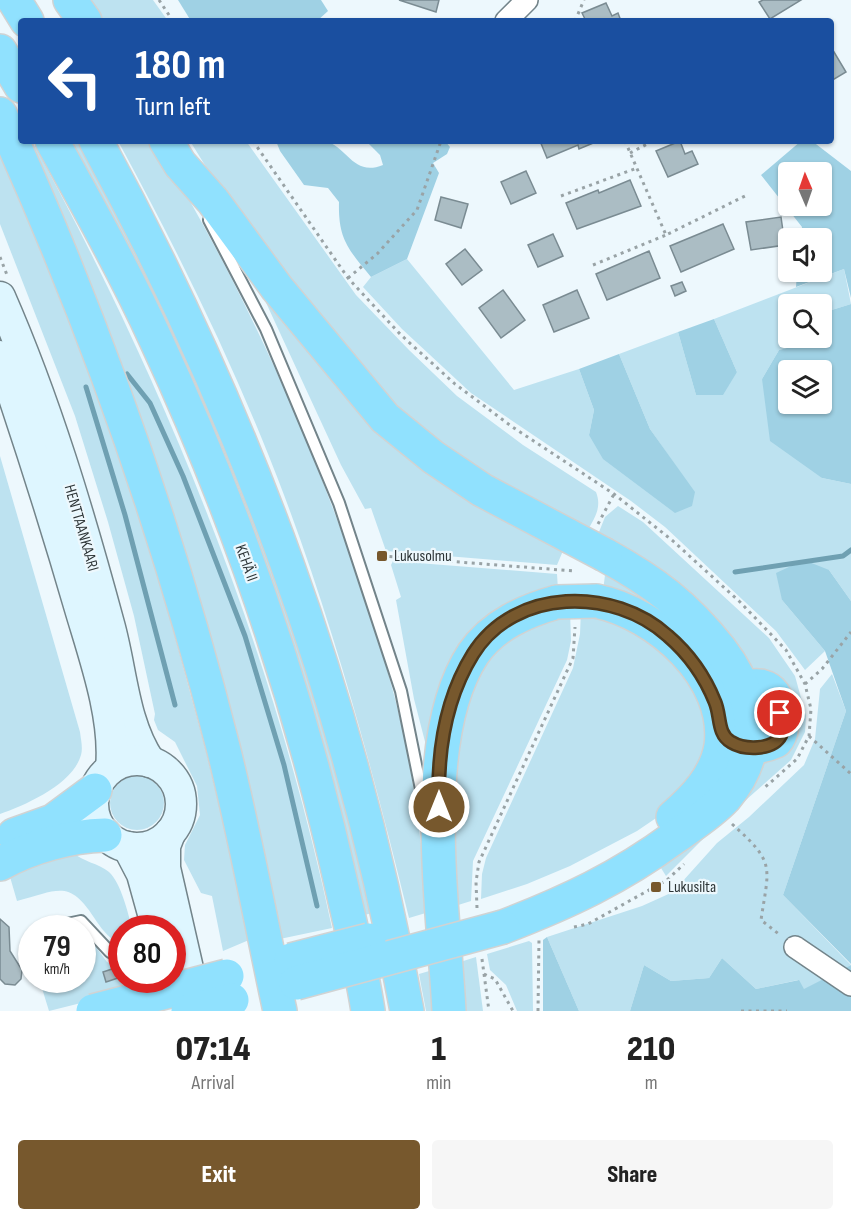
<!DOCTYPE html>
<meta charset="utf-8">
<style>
body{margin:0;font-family:"Sofia Sans Condensed",sans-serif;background:#f6f6f6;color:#222;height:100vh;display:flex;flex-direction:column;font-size:22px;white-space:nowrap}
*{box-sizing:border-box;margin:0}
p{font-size:20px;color:#767676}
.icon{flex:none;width:33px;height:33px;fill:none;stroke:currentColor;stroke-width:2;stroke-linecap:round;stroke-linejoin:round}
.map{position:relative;height:1011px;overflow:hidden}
.drawer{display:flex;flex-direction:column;background:#fff;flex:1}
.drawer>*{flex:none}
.hud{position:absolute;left:18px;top:18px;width:816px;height:126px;border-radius:6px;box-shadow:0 2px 4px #0004;background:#1a4fa0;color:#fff;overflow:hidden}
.needle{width:39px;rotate:358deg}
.tools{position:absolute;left:778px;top:162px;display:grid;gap:12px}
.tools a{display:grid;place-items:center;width:54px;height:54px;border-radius:6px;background:#fff;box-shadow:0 2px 4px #0004;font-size:30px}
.speed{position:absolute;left:18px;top:915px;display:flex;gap:12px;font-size:30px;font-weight:700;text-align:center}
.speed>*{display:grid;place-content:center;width:78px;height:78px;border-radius:50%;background:#fff;box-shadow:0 2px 4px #0004;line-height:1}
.speed small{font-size:15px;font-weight:400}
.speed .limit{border:9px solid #d22;background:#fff;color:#111}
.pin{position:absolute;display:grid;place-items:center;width:51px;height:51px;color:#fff;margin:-26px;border:3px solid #fff;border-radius:50%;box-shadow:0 2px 6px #0007}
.me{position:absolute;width:66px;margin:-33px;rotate:0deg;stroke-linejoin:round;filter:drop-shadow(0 0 4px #0008)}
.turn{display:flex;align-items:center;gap:21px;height:126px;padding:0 18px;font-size:27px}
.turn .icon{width:78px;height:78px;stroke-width:2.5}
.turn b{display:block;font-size:42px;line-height:51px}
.eta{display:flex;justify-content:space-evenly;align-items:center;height:102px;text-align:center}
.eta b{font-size:36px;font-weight:800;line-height:42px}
.cta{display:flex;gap:12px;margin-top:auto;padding:12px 18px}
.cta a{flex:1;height:69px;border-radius:6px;background:#77582d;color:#fff;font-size:24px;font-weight:800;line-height:69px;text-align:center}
.cta a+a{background:#f6f6f6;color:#222}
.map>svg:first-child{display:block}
</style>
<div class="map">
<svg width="851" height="1011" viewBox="0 0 851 1011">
<rect width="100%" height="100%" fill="#edf8fd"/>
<g fill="#bde2f0">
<polygon points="85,0 153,0 168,21 103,21"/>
<path d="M22,141h10c136,248 241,509 300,787l-57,12z"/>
<polygon points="69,141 79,141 135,246 232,457 320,707 373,913 364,915 350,851"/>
<path d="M118,141h37c85,141 153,288 205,444 14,43 29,86 39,130 16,64 22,132 30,197l-20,6c-35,-143 -73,-285 -125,-423 -46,-122 -104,-240 -166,-354z"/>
<path d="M190,141h56l110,154 53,55 48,46 66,49 73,47c6,15 -1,26 -9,39l-96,-48 -118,-91 -157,-209z"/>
<polygon points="0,144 86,352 158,574 206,751 243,906 249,940 223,951 212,896 201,893 184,860 185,845 200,815 197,786 175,742 158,730 154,720 155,714 134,616 108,522 75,416 0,224"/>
<polygon points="407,259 514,390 579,369 594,410 589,435 694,492 650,429 619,354 678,332 696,395 737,372 714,319 844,269 851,304 822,313 822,304 789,304 789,338 806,338 803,344 779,350 762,379 822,478 851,484 851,601 829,570 782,600 825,651 805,670 776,631 665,527 631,501 471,393 402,329 363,287 371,277"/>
<polygon points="262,294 313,352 565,546 557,565 386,551 371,508 365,509 341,465"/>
<path d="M0,456l80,276c1,8 3,16 1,23 -8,29 -55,50 -81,59z"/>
<polygon points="618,506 643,522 769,638 795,676 806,716 805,732 791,760 712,830 666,876 661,868 762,761 792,743 799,731 801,720 794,692 786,683 755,673 597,537 605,517"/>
<polygon points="393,561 557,574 558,590 517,602 430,761 414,699 396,600 401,597 391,565"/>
<polygon points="606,567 695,634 603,591"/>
<polygon points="581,610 657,639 706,707 707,757 665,812 637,831 570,866 527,884 481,899 482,874 486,858 573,668 580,634"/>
<polygon points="570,611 571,641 567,660 473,861 471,901 455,906 452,886 456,726 495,644"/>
<polygon points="832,674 846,711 783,895 851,965 804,990 798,980 756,989 722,958 709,978 671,981 644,965 630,1011 579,1011 547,937 642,906 673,892 717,843 749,817 804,765 815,739 820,689"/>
<circle cx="137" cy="803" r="27"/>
<path d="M72,852c11,10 26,11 37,20 12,11 19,41 23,56h-10l-1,16c-10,-4 -18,-13 -24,-22 -27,-43 -36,-33 -80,-21l-9,-31z"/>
<polygon points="87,935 107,962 121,968 122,980 138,983 143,980 145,987 49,1011 41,985 82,980 83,976 90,974 83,948 83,936"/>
<polygon points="529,941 532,943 533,1011 517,1011 506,985 490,970 487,954"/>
<polygon points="476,957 483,1011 460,1011 457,963"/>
<polygon points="436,969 440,1011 426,1011 419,974"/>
</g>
<g fill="#9fd1e4" fill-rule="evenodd">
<polygon points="178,0 321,0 328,11 317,21 191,21"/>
<path d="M276,141c15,0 35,-4 49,0 23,6 28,36 58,24l-3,-10 -14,-14h79l5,6 -3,7 -14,9 6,10 -32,86 -36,18c-23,-28 -33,-38 -32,-75l-11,-14 -24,-3 -24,-34z"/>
<path d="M801,141h11l39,30v127l-7,-29 -48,18 1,-15h25v-34h-21l1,-11 -41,-52zM822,172v34h-33v-34z"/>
<path d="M851,304v180l-29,-6 -52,-37 -8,-62 17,-29 23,-6 4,-6h16v-25zM822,370v34h-33v-34z"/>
<polygon points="714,319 737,372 723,395 696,395 678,332"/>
<polygon points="619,354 650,429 695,492 692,506 675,513 603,459 589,435 594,410 579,369"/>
<polygon points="804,560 829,570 851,601 851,964 783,895 846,711 825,651 782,600 776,573"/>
<polygon points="547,937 579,1011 543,1011 543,940"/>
<polygon points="722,958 756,989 799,980 804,989 851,965 851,1011 630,1011 644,965 671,981 709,978"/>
</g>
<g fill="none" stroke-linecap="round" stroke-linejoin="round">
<g stroke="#6fa0b2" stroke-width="5">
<polyline points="127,374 150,403 183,476 245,636 284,765 317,906"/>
<polyline points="86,387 125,515 175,705"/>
<polyline points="735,572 843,556 851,550"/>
</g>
</g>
<g fill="#abbdc4" stroke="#7a8b92" stroke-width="1.5">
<polygon points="399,0 439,0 436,12"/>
<polygon points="763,0 801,0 770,19 759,2"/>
<polygon points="606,3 612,16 618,13 621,21 586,21 582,13"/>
<polygon points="831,47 846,72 831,81"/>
<polygon points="540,141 598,141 579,149 578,145 547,158"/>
<polygon points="680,141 685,154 692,151 698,164 668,177 656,151"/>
<polygon points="526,171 536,193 511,204 501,182"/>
<polygon points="630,180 641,206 577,229 566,203 598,190 599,193"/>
<polygon points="441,197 468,204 461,228 435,220"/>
<polygon points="781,217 785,245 751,250 746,222"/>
<polygon points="723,224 734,249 681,272 670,246"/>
<polygon points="553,234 563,256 538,267 528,245"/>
<polygon points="465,249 482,270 462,285 446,264"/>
<polygon points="649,251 660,278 607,300 596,274"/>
<polygon points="682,282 686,291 675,296 671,286"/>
<polygon points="503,290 525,320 501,338 479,308"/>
<polygon points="577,290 589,318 554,332 543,305"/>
<polygon points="0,919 9,927 10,951 22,970 21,979 15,985 5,984 0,979"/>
<polygon points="115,968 118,978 106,982 103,972"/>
</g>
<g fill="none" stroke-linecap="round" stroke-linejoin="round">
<g stroke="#73848a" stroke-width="14">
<g id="lane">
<polyline points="209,220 266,329 339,503 401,691 425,809"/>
<polyline points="48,928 81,921 110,952 122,958"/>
</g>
</g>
<g stroke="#73848a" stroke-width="24">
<g id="street">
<polyline points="506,21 527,0"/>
<polyline points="795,947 851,985"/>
</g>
</g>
<g stroke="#73848a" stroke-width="33">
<g id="secondary">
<path d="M0,297c46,105 79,216 109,327 13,46 14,98 41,138"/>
<path d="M0,356c29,85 56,170 81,256 14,47 35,107 30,156"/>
<circle cx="137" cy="804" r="44"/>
<polyline points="170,833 165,846 165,868 197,1008"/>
<polyline points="128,847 142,874 157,928"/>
</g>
</g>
<g stroke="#d1d3d3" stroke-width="36">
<g id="highway">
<polyline points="14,0 27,21"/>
<polyline points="70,0 85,21"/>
<polyline points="0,51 21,86"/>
<path d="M0,114c93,204 168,416 223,633 22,88 38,176 57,264"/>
<path d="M52,141c36,65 73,131 104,199 82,176 145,363 187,552 9,40 19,79 25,119"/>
<path d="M96,141c150,276 255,560 311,870"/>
<polyline points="166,141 180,164 213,201 277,288 385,418 433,457 482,490 569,536"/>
<path d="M596,601c61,12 134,76 125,145 -5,30 -26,52 -48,71"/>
<path d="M727,694c27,-13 49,-14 53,20 2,11 3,19 -4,27 -15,7 -29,8 -45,1"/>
<polyline points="14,835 53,821 95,790"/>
<path d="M0,864c30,-17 70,-28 105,-29"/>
<path d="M503,927c65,-25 116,-49 172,-90 17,-12 36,-24 50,-39 41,-48 31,-102 -5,-149 -35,-44 -66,-67 -115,-94"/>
<path d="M449,1011c-5,-100 -32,-272 24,-357 20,-29 52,-43 84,-52"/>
</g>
</g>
<g stroke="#99a3a6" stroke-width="3" stroke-dasharray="3 4.5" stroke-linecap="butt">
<polyline points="159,0 173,21"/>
<polyline points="575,21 584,0"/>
<polyline points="253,141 348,278 401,335 455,384 511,426 614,494 673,541 740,602 786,650 805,684 811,709 809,736 797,759 763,789"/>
<polyline points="625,141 666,235 747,195"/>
<polyline points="630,153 653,141"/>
<polyline points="561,196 637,168"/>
<polyline points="0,257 7,275"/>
<polyline points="593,265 666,235"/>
<polyline points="348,278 377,254 417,210 441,141"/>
<polyline points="598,524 614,494"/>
<polyline points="382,556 574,571"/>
<polyline points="805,684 822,669 851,632"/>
<polyline points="809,736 851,774"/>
<path d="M175,760c16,19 24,37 14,62"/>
<path d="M732,824c44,39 37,42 29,96l19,15"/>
<polyline points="477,908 476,882 479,862 573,658 575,627"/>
<polyline points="574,927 588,924 667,880 684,864"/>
<polyline points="482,959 489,1011"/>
<polyline points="484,974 495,979 513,1011"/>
<polyline points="538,1011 539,938"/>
<polyline points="741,1011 787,1011"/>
</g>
<use href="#lane" stroke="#fff" stroke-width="10"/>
<use href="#street" stroke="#fff" stroke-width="21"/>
<use href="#secondary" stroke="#def6ff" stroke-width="30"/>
<use href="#highway" stroke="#90e1fe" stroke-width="33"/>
<g stroke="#d1d3d3" stroke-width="36" stroke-linecap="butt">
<g id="highway-bridge">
<polyline points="569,536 605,555"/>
<polyline points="557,602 596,601"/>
<polyline points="291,960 369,940"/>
<polyline points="296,983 503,927"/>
<polyline points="93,1011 227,976"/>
<polyline points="188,1011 232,1000"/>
</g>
</g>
<use href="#highway-bridge" stroke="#90e1fe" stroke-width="33"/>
</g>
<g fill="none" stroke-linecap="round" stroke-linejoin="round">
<g stroke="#4d391d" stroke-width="15">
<path id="route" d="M439,807c-2,-52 6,-108 34,-153 42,-67 141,-67 195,-18 21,18 37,41 47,66 6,14 2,32 16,40 13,8 42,9 50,-7 3,-6 0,-15 -1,-22"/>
</g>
<use href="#route" stroke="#77582d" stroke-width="10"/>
</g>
<g fill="#77582d" stroke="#edf8fd" stroke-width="2">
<rect x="376" y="550" width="12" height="12" rx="3"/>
<rect x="650" y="881" width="12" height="12" rx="3"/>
</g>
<g text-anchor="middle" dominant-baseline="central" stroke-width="4.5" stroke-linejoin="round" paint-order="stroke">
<g font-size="16" fill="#2d3537" stroke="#edf8fd">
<text transform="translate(81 528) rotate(74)">HENTTAANKAARI</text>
<text transform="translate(246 563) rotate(70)">KEHÄ II</text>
</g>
<g font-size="16" fill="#2d3537" stroke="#edf8fd" text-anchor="start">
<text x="394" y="556">Lukusolmu</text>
<text x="668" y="887">Lukusilta</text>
</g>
</g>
</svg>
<div class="tools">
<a><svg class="needle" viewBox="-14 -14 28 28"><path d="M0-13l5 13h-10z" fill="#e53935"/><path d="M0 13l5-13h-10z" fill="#767676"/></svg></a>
<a><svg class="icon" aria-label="sound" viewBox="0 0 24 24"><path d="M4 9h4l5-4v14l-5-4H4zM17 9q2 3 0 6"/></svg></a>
<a><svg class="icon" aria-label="search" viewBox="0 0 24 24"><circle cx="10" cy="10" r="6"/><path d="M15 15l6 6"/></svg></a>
<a><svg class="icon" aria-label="layers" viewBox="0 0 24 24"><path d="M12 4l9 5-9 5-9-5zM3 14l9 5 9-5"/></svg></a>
</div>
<div class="speed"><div>79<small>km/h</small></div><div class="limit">80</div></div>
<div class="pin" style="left:780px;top:713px;background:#d93025"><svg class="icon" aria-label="arrive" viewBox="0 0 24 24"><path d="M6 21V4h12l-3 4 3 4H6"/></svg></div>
<svg class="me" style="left:439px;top:807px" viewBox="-20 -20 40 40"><circle r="17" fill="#77582d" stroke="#fff" stroke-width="3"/><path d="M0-11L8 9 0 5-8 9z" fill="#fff"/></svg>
<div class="hud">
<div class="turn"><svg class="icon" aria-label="left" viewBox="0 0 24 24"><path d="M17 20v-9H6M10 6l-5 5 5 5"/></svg><div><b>180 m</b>Turn left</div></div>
</div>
</div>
<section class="drawer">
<div class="eta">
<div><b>07:14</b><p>Arrival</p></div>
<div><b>1</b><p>min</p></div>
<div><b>210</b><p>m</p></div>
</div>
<div class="cta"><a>Exit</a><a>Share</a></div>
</section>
